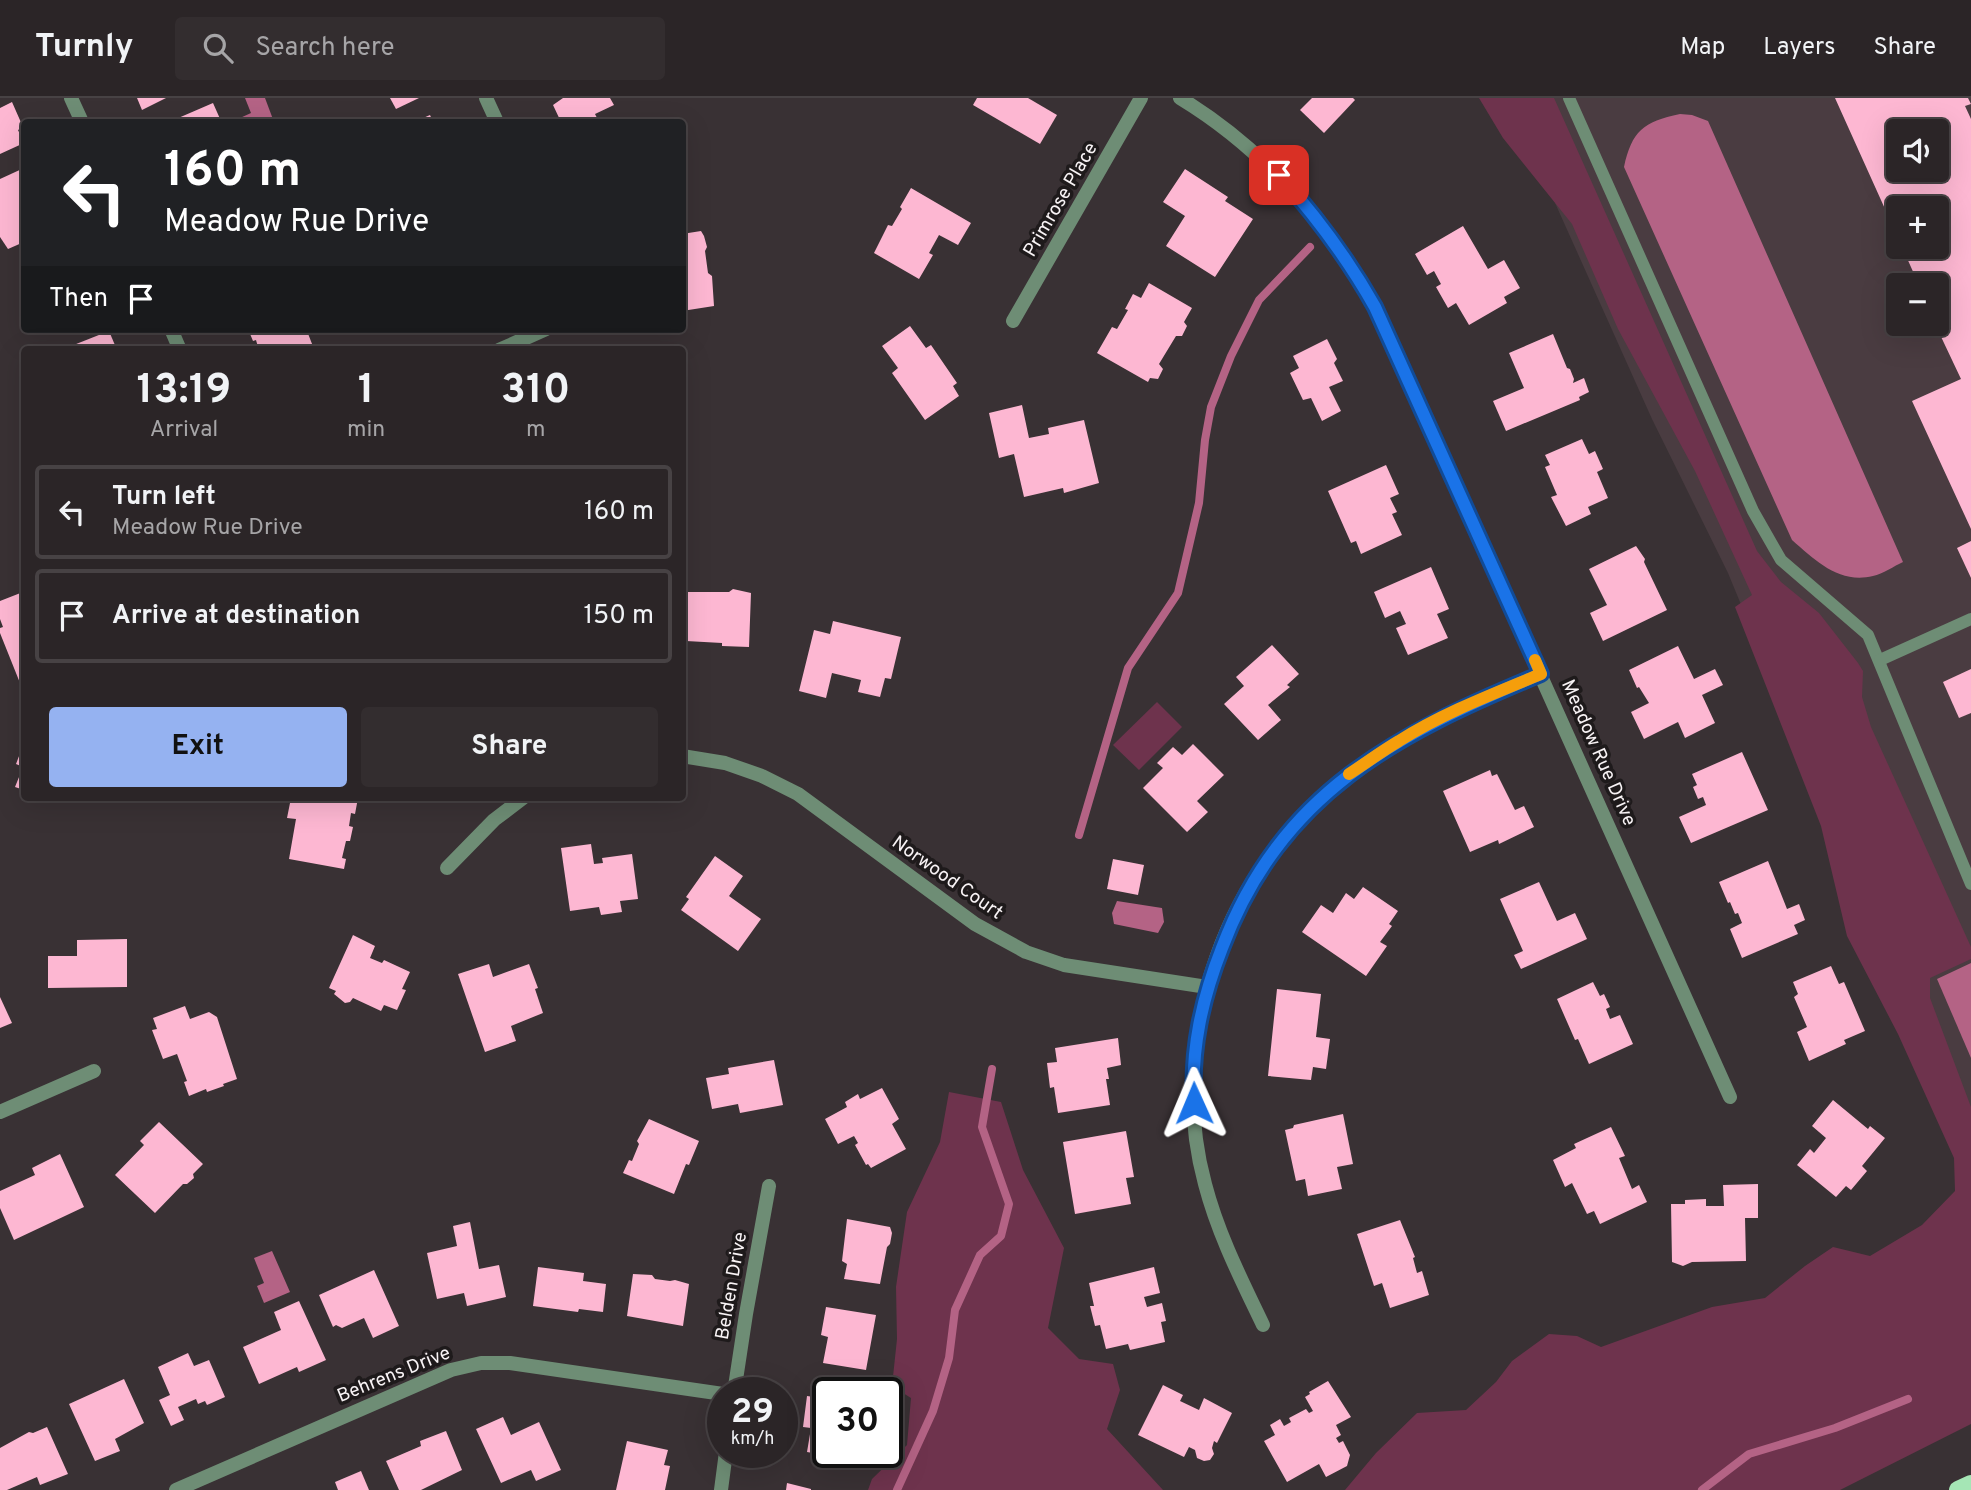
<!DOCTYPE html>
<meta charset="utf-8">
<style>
body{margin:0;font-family:Overpass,sans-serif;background:#332d2f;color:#f1f3f6;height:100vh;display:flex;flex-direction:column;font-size:26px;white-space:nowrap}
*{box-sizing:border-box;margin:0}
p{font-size:23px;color:#a6a5a7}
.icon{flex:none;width:38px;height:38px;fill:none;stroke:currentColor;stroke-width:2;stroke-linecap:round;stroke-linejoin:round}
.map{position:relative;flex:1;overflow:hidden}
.panel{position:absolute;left:21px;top:248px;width:665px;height:455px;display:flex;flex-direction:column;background:#2b2527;border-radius:7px;box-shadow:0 7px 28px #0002,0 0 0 2px #474244}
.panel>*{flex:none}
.banner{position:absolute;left:21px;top:21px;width:665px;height:214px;border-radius:7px;box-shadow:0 7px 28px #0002,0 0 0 2px #474244;background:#202124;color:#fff;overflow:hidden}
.controls{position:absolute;left:1886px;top:21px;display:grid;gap:14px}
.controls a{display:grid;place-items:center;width:63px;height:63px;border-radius:7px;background:#2b2527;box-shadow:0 7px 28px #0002,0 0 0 2px #474244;font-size:35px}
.speed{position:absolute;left:707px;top:1279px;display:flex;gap:14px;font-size:35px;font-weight:700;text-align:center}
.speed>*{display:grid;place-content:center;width:91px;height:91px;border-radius:50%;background:#2b2527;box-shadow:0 7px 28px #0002,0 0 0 2px #474244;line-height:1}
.speed small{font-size:18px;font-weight:400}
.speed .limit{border:4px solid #111;border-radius:10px;background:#fff;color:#111}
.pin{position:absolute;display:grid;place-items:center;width:60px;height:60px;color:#fff;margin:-30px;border-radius:14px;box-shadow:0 4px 10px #0006}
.me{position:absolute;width:77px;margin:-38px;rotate:359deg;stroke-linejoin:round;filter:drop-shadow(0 0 5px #0008)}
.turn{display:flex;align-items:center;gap:24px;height:147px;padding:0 28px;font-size:32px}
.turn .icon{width:91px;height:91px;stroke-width:2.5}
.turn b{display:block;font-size:49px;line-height:60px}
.then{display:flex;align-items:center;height:66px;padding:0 28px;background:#0003;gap:14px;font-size:26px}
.eta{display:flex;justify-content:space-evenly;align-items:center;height:119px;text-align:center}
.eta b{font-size:42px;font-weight:700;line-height:49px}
.primary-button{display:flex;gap:14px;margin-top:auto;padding:14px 28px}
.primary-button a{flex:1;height:80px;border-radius:7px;background:#95b2f1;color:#111;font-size:28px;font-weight:700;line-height:80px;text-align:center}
.primary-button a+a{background:#332d2f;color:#f1f3f6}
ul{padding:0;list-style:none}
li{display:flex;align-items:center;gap:21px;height:94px;margin:0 14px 10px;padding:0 14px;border:4px solid #474244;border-radius:7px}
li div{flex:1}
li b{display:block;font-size:26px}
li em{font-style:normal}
header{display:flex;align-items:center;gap:42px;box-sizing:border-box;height:98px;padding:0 35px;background:#2b2527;border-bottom:2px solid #474244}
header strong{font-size:33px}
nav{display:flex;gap:38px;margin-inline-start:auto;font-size:24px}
.search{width:490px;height:63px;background:#332d2f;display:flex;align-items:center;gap:18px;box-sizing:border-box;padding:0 24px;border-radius:7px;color:#a6a5a7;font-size:26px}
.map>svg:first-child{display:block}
</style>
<header>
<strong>Turnly</strong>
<div class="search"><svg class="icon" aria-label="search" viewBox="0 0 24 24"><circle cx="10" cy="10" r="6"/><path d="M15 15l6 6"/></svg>Search here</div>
<nav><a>Map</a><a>Layers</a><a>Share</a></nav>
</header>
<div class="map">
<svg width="1971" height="1392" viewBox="0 0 1971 1392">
<rect width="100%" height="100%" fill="#393134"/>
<path fill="#4a3c41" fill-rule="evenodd" d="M1508,0h463v1044l-125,-283 -118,-286 -76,-154zM1899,33h38v39h-38zM1899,110h38v39h-38zM1899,187h38v39h-38z"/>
<g fill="#6e334d">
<polygon points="1479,0 1554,0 1757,453 1781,484 1819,515 1858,565 1863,573 1862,599 1871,629 1971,849 1971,861 1930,880 1930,900 1971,1009 1971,1326 1840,1392 1345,1392 1376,1355 1417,1315 1466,1312 1496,1284 1512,1263 1549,1236 1577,1238 1601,1249 1712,1209 1765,1200 1805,1168 1833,1149 1870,1158 1922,1127 1955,1093 1954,1060 1898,936 1847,838 1821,728 1735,509 1752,497 1695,373 1618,231 1572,126 1503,40"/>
<polygon points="1157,604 1182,629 1139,672 1113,647"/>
<polygon points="949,994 1001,1004 1023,1072 1064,1150 1048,1230 1079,1261 1113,1266 1120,1292 1107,1331 1163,1392 868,1392 872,1381 907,1347 911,1300 892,1288 897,1241 896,1189 907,1114 940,1044"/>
</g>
<g fill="#b46385">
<polygon points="245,0 265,0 274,24 241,24 240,20 251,15"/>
<path d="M1680,16l12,1 16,6 195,441c-9,4 -20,12 -30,14 -34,8 -57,-15 -81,-36l-168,-373c8,-36 19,-45 56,-53z"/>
<polygon points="1117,803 1162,810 1164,824 1158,835 1114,826 1112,815"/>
<polygon points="1971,865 1971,960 1937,881"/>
<polygon points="272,1153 290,1194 264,1205 257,1188 264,1185 254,1160"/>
</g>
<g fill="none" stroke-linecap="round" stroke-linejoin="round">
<g stroke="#b46385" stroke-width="8">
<polyline points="1079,737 1128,570 1178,495 1199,405 1205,342 1211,309 1231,258 1259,202 1310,149"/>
<polyline points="897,1392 933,1313 949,1260 955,1212 980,1157 1001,1138 1009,1106 982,1029 992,971"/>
<polyline points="1702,1392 1749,1356 1835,1330 1908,1301"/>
</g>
</g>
<g fill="#fdb7d2" fill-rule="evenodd">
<polygon points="137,0 166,0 142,12"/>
<polygon points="390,0 419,0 396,11"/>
<polygon points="563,0 610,0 614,7 595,16 599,24 561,24 553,7"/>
<polygon points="977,0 1028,0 1057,17 1040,46 973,7"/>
<polygon points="1312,0 1353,0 1355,2 1324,35 1300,12"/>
<path d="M1835,0h133l3,6 -6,2 6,13v410l-59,-128 49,-22 -26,-55h2v-39h-18l-17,-38h35v-39h-38v32zM1899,33h38v39h-38z"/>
<polygon points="12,4 23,29 18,32 24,45 0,56 0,10"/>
<polygon points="213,5 221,23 225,21 227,24 169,24"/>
<polygon points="430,17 433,24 414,24"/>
<polygon points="24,70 24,144 8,151 0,139 0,81"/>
<polygon points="1185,71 1228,99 1225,103 1253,121 1215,179 1166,148 1185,118 1163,104"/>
<polygon points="911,90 971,125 958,147 939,137 929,155 933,157 919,181 874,155 888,127 892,128 902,111 900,109"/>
<polygon points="1463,128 1488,171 1504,162 1520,190 1504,199 1507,205 1469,227 1456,205 1448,210 1436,189 1441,186 1434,173 1427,177 1415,156"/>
<polygon points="701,133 704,138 707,149 705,153 708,175 712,178 714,208 682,213 682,136"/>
<polygon points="1149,185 1192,210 1184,224 1187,228 1182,238 1176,238 1159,266 1163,271 1158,281 1150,280 1148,284 1097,255 1112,229 1117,231 1128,212 1125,211 1133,196 1141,200"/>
<polygon points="910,228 926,250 931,247 957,285 953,288 959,298 925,322 892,275 898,270 882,248"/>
<polygon points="248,231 301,231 302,235 307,233 314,251 251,252 258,249 256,242 253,243"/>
<polygon points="109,233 117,252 61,252"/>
<polygon points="1553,236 1567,270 1570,271 1574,281 1573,285 1584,280 1589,294 1579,299 1580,302 1506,333 1493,303 1524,290 1509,255"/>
<polygon points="1327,241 1337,261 1334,265 1343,283 1329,289 1341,313 1322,323 1311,300 1303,302 1290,275 1299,270 1293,258"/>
<polygon points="1022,307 1029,340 1049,336 1048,330 1084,322 1099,385 1064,395 1063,390 1024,399 1014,356 999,360 989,315"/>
<polygon points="1582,341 1589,356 1595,353 1603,371 1597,374 1608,400 1588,409 1591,416 1566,428 1551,399 1557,397 1545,369 1550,367 1545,357"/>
<polygon points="1386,367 1399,396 1390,400 1397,414 1392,416 1402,437 1361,456 1356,443 1351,445 1328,393"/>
<polygon points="1971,443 1971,480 1957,450"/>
<polygon points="1636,448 1645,461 1644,464 1667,512 1603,543 1590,515 1607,507 1589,471"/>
<polygon points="1431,469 1449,511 1437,516 1448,540 1408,557 1396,530 1406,526 1400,513 1385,520 1374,494"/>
<polygon points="733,491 751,495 749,549 722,548 722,545 686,543 685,567 682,566 682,494 729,494"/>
<polygon points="23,494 24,583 20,585 0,535 0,530 3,529 0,521 0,503"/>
<polygon points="833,523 901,539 891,581 885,580 880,599 858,594 861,582 832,575 826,600 799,593 814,532 830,536"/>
<polygon points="1272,547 1299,576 1287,587 1290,589 1268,607 1281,622 1258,642 1224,606 1244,588 1236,579"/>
<polygon points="1678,548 1694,581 1715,571 1723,587 1702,597 1715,625 1685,640 1678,624 1644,641 1631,614 1649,605 1639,589 1637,590 1629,572"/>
<polygon points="1971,571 1971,615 1959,620 1943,584"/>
<polygon points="24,645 24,692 15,689 23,669 16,666"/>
<polygon points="1193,646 1224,677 1197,703 1208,714 1187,734 1143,690 1163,670 1157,665 1173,649 1182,657"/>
<polygon points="1742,654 1768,712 1691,745 1679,719 1706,707 1703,699 1698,701 1693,689 1697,687 1692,676"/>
<polygon points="1490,672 1492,678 1497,676 1515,712 1524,708 1534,729 1499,746 1498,742 1470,754 1443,693"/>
<polygon points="291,700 358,700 355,716 351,715 349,728 353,729 350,743 346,743 342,760 346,761 344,771 289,761 296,721 287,720"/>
<polygon points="591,746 594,766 603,765 602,760 632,756 638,801 620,803 622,814 601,817 599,809 570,813 561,750"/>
<polygon points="715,758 743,778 729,798 761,821 738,853 681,812 689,801 686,799"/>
<polygon points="1113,761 1144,767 1138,797 1107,791"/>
<polygon points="1768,763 1787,811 1799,806 1805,822 1794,827 1798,836 1742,860 1730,831 1742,825 1738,815 1735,816 1730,804 1728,805 1719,784"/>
<polygon points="1539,784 1557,823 1575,815 1587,841 1521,871 1514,857 1523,853 1500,801"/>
<polygon points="1363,789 1398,813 1389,826 1392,828 1380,844 1387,848 1366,878 1302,834 1321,807 1333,815 1346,795 1354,801"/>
<polygon points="353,837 375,848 370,860 382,865 384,862 410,874 402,891 406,892 397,912 384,907 381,913 353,900 350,904 345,905 334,896 336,893 329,890"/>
<polygon points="127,841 127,889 48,890 48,858 77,858 77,842"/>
<polygon points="489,866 493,879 529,866 538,890 535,891 543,915 511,928 516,943 485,954 458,876"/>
<polygon points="1831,868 1839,886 1844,884 1865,933 1844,942 1846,946 1809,963 1797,934 1807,929 1794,899 1798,896 1793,884"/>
<polygon points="1593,884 1600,898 1604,896 1610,909 1606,911 1610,921 1620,917 1633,946 1589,966 1578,941 1575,942 1557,901"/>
<polygon points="1277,891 1321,896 1316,939 1330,941 1326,971 1313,969 1311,982 1268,978"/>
<polygon points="0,899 12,925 0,930"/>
<polygon points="185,908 190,921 209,914 217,919 237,981 223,986 224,988 207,994 206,991 189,998 184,984 187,983 177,956 163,961 152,932 157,931 153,920"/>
<polygon points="1118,940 1121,967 1107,970 1109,981 1106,981 1110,1007 1058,1015 1054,989 1050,990 1047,965 1057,964 1055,950"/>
<polygon points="774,962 783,1007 740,1015 738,1006 712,1011 706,980 729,976 728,970"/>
<polygon points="882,990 899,1021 892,1026 906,1051 871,1070 868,1066 866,1067 855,1047 858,1045 854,1038 838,1046 825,1021 847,1009 845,1004 858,996 860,1001"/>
<polygon points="1833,1002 1868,1031 1870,1028 1885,1040 1862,1068 1867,1073 1851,1092 1846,1088 1836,1099 1797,1067 1810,1051 1814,1055 1826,1040 1812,1028"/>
<polygon points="1343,1016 1353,1066 1337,1069 1342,1091 1308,1098 1305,1081 1296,1083 1285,1032 1293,1030 1294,1027"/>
<polygon points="649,1021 699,1043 689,1067 686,1066 674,1096 623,1075 629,1062 632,1063 639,1046 637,1043"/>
<polygon points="159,1024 203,1066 193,1076 194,1080 187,1086 183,1086 155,1115 115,1077 144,1047 140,1043"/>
<polygon points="1611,1029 1625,1058 1619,1060 1632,1091 1639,1087 1647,1104 1600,1126 1594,1113 1587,1116 1572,1085 1565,1089 1553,1062 1576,1050 1574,1046"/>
<polygon points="1126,1033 1134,1079 1126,1080 1131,1106 1075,1116 1063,1044"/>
<polygon points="60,1056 84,1109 14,1142 0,1110 0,1093 35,1077 32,1070"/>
<polygon points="1758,1086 1758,1120 1745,1120 1746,1163 1692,1164 1683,1168 1672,1164 1671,1106 1685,1106 1685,1102 1706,1101 1706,1108 1724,1108 1723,1087"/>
<polygon points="847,1121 890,1129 892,1135 890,1146 887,1149 880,1186 844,1181 847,1166 842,1163"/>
<polygon points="1400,1122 1415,1159 1413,1160 1417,1175 1422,1173 1429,1197 1390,1210 1382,1185 1374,1188 1357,1136"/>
<polygon points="470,1124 479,1171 499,1167 506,1199 467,1208 464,1195 437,1201 427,1155 457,1148 453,1128"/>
<polygon points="538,1169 584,1175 583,1183 606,1186 603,1214 579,1211 578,1214 533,1208"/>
<polygon points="1154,1169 1160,1195 1144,1199 1147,1209 1162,1205 1166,1223 1161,1224 1165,1244 1130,1252 1128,1246 1106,1251 1100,1227 1095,1228 1090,1208 1094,1208 1089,1185"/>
<polygon points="374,1172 399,1228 373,1240 364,1220 342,1230 336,1227 333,1229 319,1197"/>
<polygon points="633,1176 652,1177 655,1181 670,1183 675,1182 689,1186 683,1228 627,1218"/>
<polygon points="299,1203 326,1262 299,1274 297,1269 259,1286 243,1249 281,1232 274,1214"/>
<polygon points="826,1209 876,1217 866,1272 823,1265 828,1239 821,1237"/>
<polygon points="188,1255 194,1268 209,1262 225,1299 207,1307 205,1303 198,1306 196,1301 178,1309 184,1322 171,1328 159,1302 170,1297 158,1269"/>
<polygon points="124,1281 144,1325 115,1341 120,1353 95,1363 69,1306"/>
<polygon points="1328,1283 1351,1319 1336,1327 1341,1337 1336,1340 1339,1345 1343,1343 1350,1357 1347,1368 1326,1379 1319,1366 1287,1384 1264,1343 1275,1337 1270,1327 1280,1321 1284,1328 1291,1324 1289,1320 1306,1311 1309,1315 1313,1313 1305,1299 1310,1296 1309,1294"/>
<polygon points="1163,1287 1183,1297 1180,1303 1199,1312 1204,1300 1232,1315 1217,1345 1214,1343 1212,1350 1214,1356 1210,1362 1204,1363 1197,1360 1195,1352 1189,1349 1184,1359 1138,1337"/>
<polygon points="807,1298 828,1301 828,1354 849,1354 848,1361 807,1354 811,1330 803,1329"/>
<polygon points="503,1319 511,1337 539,1324 561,1372 536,1383 531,1372 501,1385 476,1331"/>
<polygon points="47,1329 68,1376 40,1387 37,1379 7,1392 0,1392 0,1350 29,1334 33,1335"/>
<polygon points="446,1333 462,1372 421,1392 399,1392 386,1363 421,1348 420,1343"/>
<polygon points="627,1343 668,1352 664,1367 670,1368 665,1392 616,1392"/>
<polygon points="361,1373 369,1392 338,1392 335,1384"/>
<polygon points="787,1385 811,1391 811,1392 786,1392"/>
</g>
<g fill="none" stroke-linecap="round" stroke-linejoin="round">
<g stroke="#6e8d75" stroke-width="12">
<polyline points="1569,0 1753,413 1781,462 1868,537 1971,786"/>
<polyline points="1880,562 1971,521"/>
</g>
<g stroke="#6e8d75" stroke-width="14">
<polyline points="71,0 82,24"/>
<polyline points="486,0 497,24"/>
<path d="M1180,0c84,51 147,124 195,209l355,790"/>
<polyline points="1013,223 1141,0"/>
<polyline points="171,231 180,252"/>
<polyline points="499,252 546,231"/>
<polyline points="682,658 725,665 762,678 798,696 975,826 1026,854 1064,867 1207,889"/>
<polyline points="447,770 494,722 523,700"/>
<polyline points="0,1014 94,973"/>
<path d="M1263,1227c-22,-46 -45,-91 -58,-141 -40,-147 22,-321 145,-410 59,-43 124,-72 191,-100"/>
<polyline points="734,1295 746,1216 769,1088"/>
<polyline points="176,1392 451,1272 481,1265 510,1265 723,1296"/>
<polyline points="721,1392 726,1354"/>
</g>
<polyline stroke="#a5e6b5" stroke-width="18" points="1958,1392 1971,1386"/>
</g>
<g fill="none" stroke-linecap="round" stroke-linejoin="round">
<g stroke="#114b97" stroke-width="18">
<path id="route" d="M1194,1005c-3,-55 8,-104 28,-155 59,-156 174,-214 319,-274l-166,-367c-27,-48 -59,-91 -96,-132"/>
</g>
<use href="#route" stroke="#1a73e8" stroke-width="12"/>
<path stroke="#f59e0b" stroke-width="12" d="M1349,676c17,-11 33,-23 50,-33 44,-28 94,-47 142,-67l-6,-14"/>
</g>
<g text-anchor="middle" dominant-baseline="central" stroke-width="7" stroke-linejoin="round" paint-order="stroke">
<g font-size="19" fill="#f8f3f5" stroke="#1e1a1b">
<text transform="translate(1061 102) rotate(-60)">Primrose Place</text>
<text transform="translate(1598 655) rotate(66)">Meadow Rue Drive</text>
<text transform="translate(947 780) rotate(35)">Norwood Court</text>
<text transform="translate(732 1188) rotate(-80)">Belden Drive</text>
<text transform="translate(394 1277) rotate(-22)">Behrens Drive</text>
</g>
</g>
</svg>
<div class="controls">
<a><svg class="icon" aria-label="sound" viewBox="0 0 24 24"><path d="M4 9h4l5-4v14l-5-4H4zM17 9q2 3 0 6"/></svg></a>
<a>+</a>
<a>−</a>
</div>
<div class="speed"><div>29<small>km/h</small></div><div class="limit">30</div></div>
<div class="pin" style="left:1279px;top:77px;background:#d93025"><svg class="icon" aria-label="arrive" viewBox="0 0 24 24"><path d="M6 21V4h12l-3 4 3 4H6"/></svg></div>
<svg class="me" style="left:1194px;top:1005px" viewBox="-20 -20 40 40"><path d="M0-17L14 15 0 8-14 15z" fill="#1a73e8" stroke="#fff" stroke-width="4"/></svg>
<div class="banner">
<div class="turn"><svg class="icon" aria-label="left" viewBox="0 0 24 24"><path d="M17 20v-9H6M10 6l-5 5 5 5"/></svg><div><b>160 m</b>Meadow Rue Drive</div></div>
<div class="then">Then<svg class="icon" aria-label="arrive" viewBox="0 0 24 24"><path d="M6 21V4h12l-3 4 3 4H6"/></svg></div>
</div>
<section class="panel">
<div class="eta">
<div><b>13:19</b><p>Arrival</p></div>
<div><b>1</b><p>min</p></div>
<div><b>310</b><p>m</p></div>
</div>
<ul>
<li><svg class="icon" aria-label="left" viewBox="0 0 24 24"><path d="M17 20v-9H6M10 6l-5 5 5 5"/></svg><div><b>Turn left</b><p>Meadow Rue Drive</p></div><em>160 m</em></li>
<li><svg class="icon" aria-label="arrive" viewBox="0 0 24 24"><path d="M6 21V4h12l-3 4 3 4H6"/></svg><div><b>Arrive at destination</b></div><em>150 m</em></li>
</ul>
<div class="primary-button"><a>Exit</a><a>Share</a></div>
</section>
</div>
